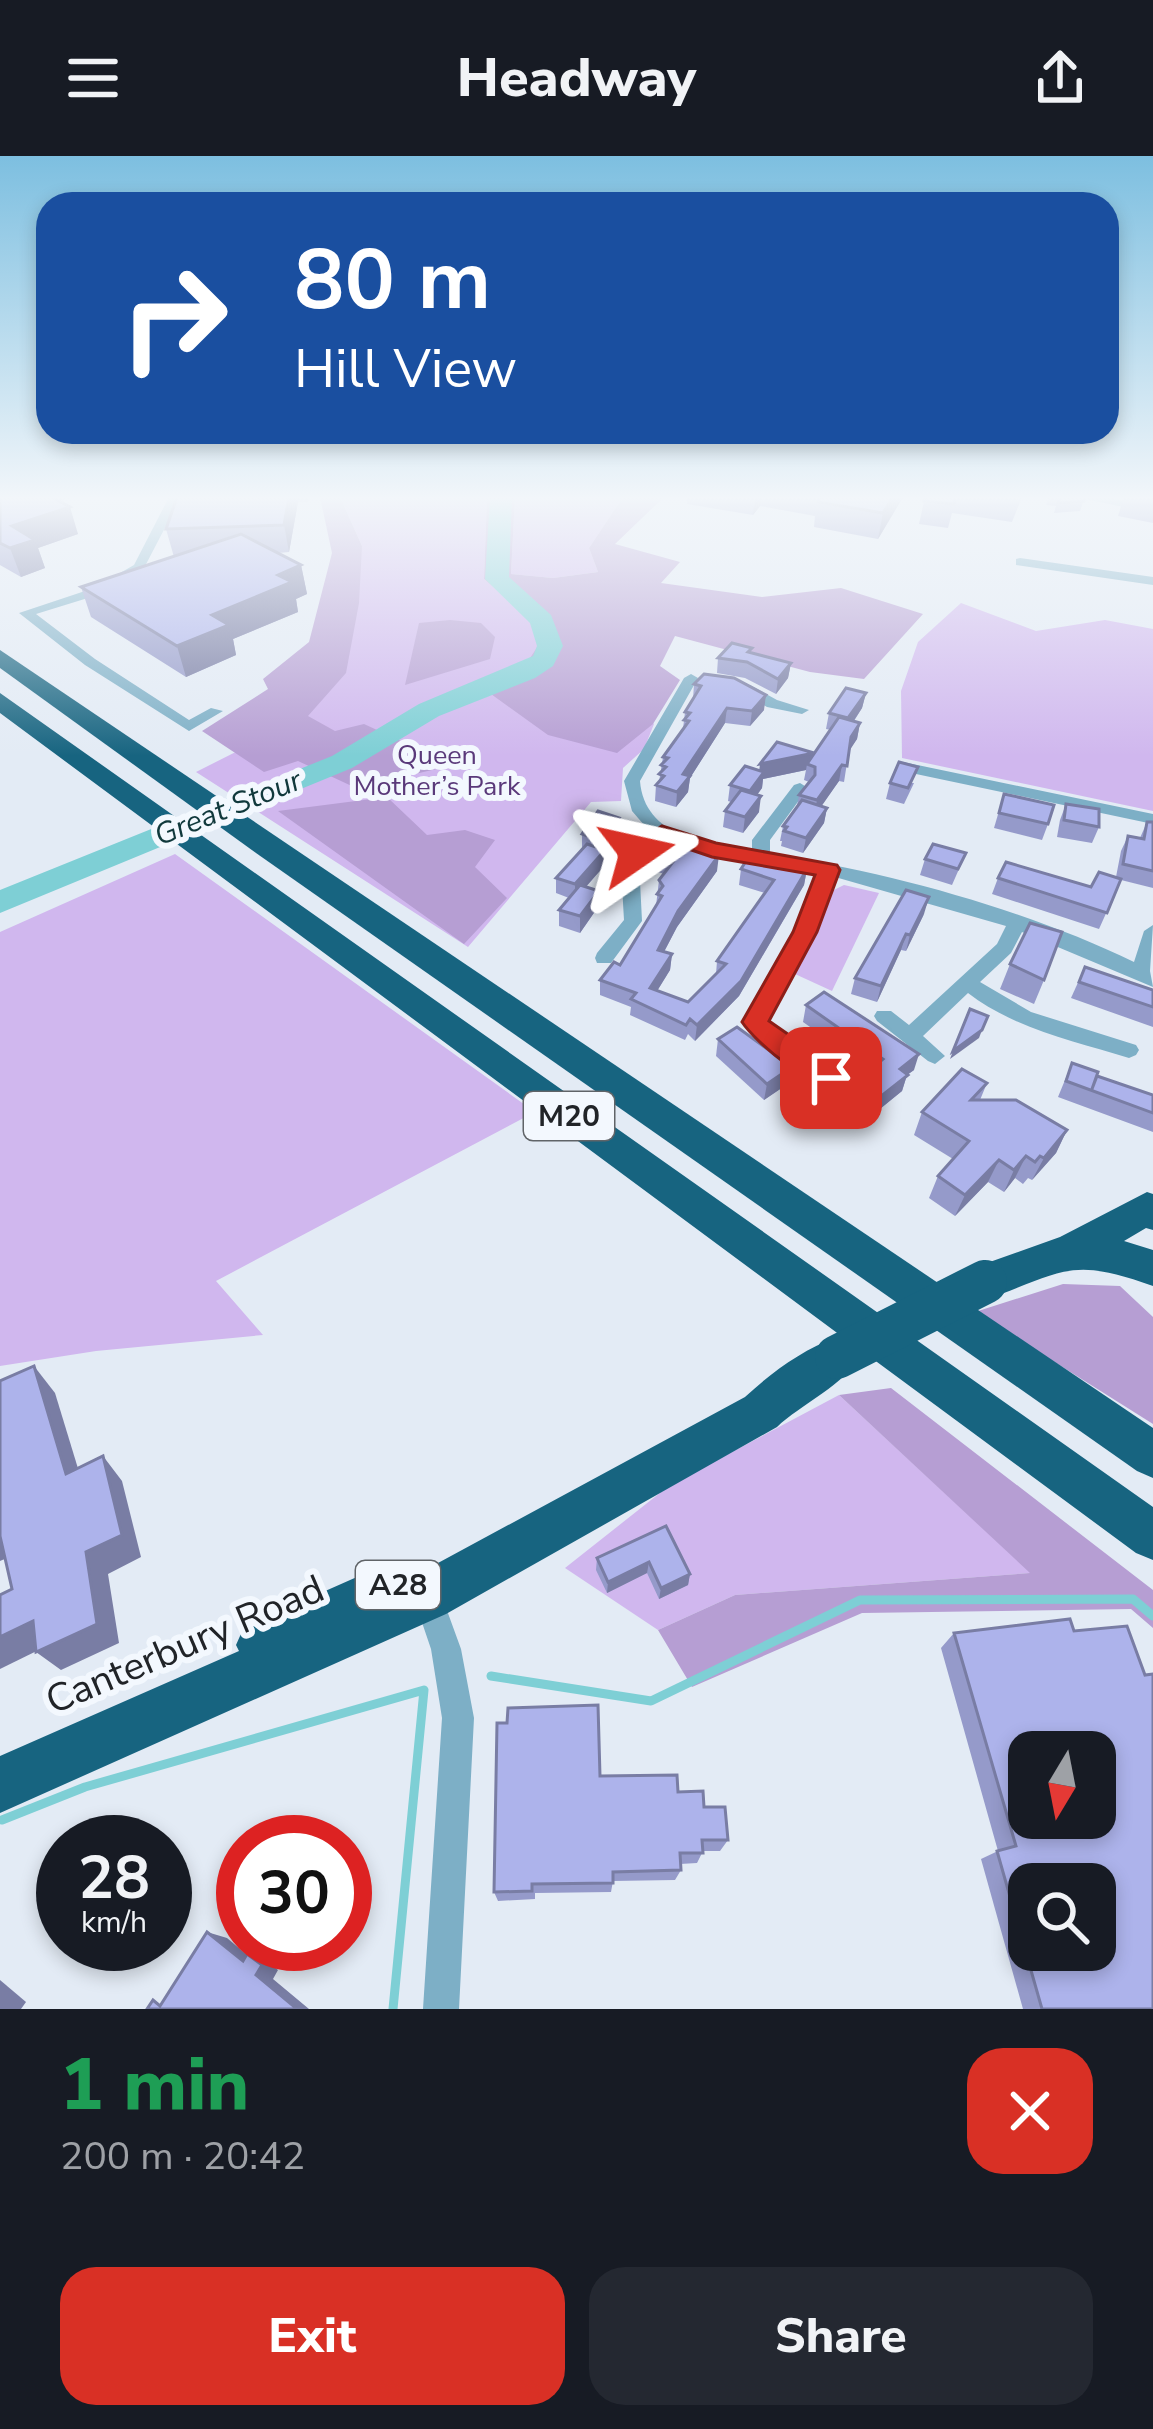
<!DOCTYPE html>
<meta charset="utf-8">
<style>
body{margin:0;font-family:"Nunito Sans",sans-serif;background:#242831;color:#f1f3f6;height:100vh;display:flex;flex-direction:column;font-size:45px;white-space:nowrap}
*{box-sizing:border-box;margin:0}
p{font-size:39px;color:#9ea1a6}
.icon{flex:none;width:66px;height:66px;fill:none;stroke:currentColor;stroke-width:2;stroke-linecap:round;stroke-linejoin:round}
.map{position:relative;height:1853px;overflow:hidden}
.side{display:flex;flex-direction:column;background:#171b24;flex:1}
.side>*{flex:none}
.hud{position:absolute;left:36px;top:36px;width:1083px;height:252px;border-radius:36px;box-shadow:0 6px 18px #0003;background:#1a4fa0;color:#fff;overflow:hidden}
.needle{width:78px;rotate:190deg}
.tools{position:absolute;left:1008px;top:1575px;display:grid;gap:24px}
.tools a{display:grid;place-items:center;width:108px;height:108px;border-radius:24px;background:#171b24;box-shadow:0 6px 18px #0003;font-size:60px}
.speed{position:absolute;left:36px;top:1659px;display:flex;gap:24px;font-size:60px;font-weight:700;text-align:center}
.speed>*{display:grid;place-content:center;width:156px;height:156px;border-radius:50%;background:#171b24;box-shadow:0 6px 18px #0003;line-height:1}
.speed small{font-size:30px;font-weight:400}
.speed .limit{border:18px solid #d22;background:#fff;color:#111}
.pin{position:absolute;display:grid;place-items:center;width:102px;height:102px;color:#fff;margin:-51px;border-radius:24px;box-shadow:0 6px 18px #0006}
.me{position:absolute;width:132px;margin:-66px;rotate:79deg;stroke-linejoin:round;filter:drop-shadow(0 0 9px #0008)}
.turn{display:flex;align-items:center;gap:42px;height:252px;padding:0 60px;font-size:54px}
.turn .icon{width:156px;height:156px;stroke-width:2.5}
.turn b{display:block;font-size:84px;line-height:102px}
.round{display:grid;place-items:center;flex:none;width:126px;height:126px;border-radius:36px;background:#242831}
.headline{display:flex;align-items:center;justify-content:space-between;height:204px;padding:0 60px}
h1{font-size:72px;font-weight:800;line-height:90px;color:#1e9e55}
.button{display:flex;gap:24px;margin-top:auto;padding:24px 60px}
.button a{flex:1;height:138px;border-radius:36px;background:#d93025;color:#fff;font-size:48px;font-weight:800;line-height:138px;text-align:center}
.button a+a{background:#242831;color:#f1f3f6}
header{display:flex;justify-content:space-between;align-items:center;height:156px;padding:0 60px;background:#171b24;font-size:54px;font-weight:800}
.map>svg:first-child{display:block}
</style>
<header><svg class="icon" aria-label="menu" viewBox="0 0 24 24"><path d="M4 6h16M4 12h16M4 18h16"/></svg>Headway<svg class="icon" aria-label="share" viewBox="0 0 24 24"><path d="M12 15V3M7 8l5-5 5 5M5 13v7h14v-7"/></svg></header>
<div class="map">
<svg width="1153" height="1853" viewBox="0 0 1153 1853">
<rect width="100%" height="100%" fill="#e3ebf5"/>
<g fill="#d0b7ee">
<polygon points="340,341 487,341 484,423 531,463 539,490 523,514 629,548 654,568 644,593 623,612 621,645 591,646 468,791 196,616 307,560 362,390"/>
<polygon points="515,341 623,341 589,392 598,416 553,422 511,418"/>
<polygon points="961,447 1036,475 1105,464 1153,473 1153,655 902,602 901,535 918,486"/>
<polygon points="175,698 535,956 216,1125 263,1179 96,1195 0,1210 0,776"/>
<polygon points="844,729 879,737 832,835 795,818 830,736"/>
<polygon points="839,1239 1031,1417 735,1439 658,1474 565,1412 670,1329"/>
</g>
<g fill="#b69ed3">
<polygon points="320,341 340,341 362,390 359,447 346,517 308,560 335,575 364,568 453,609 356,632 298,605 264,616 202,575 268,533 263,523 309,486 332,397"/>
<polygon points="487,341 515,341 511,418 553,422 598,416 589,392 623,341 664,341 615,388 680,406 661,427 762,441 841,432 923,458 864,523 810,516 675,480 660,510 680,524 653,568 617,597 548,579 491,538 522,514 538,490 531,463 484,423"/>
<polygon points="450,464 481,467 495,481 490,503 405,529 419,467"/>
<polygon points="387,641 427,679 465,674 495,684 475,711 507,742 464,788 278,655"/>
<polygon points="1063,1128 1120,1130 1153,1161 1153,1268 975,1156"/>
<polygon points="891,1232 1153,1434 1153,1472 1131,1453 862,1457 692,1531 658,1474 735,1439 1030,1417 839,1239"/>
</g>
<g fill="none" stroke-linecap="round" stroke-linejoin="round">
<g stroke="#7ecfd5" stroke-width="9">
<polyline points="491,1520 651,1545 860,1444 1133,1443 1153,1460"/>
<polyline points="2,1664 85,1631 424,1534 393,1853"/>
</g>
<polygon fill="#7ecfd5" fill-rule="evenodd" points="490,341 512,341 509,421 551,459 563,490 553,510 535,522 439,560 352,612 0,757 0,734 332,600 419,548 533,500 537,490 530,467 485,423"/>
<g fill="#7dafc6" fill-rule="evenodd">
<polygon points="169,341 181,341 143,414 104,437 36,458 95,503 189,564 211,552 223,555 189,575 85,509 19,457 94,432 134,409"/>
<polygon points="1075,341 1102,341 1153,349 1153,357"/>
<polygon points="1020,402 1153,421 1153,429 1016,409 1016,403"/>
<path d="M691,518l7,4 -58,103c4,55 67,65 112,72v-13l42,-55 6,-2 8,5 -38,52v15c115,15 259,56 364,107l10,-31 9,-6 -3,46 3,16 -131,-55 -11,21 -31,29 51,30 105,33 3,5 -3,5 -7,3c-55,-17 -114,-29 -161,-65l-45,43 22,20 -10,8 -7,-3 -51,-40 -3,-5 3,-5h14l18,14 88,-81 9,-18 -171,-49 -21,55 -48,89 75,58 -10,8 -7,-2 -65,-45 -14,-18 51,-90 23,-58 -99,-16 -56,-18 -19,14 -5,27 2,40 -31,42h-14l-2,-5 2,-5 27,-33c-2,-40 -7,-61 27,-87l-19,-22 -8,-30 60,-103z"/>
<polygon points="740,529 750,529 777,544 809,554 802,558 767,551 740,535"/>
<polygon points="903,606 1153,658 1153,668 897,614 897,608"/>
<polygon points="427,1422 437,1427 461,1493 474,1562 459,1853 423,1853 442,1562 431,1493 412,1437 417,1427"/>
</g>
<g fill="#176480" fill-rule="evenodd">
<polygon points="0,494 1153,1272 1153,1322 1137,1315 256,697 0,512"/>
<path d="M0,537l1153,814v53l-17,-7 -282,-208 5,12c-12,26 -59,48 -82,70l-331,187 -446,199v-57l239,-105 -3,-6 8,-18 131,-58 18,-7 18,7 3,7 331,-179c27,-25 57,-47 92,-60l11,4 -848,-628z"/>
<path d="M1147,1036l6,2v36l-7,-2 -22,13 29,9v36c-83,-30 -90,-14 -168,14l-15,-5 -6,-13 6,-13 90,-32z"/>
</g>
<polyline stroke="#176480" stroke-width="44" points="837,1201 985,1126"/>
</g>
<g fill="#959aca">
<polygon points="0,341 74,341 60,345 78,378 38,392 45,412 21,421 0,409"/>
<polygon points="177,341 309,341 308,346 298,346 289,396 278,397 301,409 307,438 296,443 298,456 233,483 236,499 186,521 91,461 81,431 174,401 166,373"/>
<polygon points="687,341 903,341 878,383 814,371 815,360 760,350 753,359 687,348"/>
<polygon points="925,341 1022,341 1012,366 952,357 948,372 919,368"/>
<polygon points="1049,341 1085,341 1080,355 1054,357 1056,350 1046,349"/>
<polygon points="1124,341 1153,341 1153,367 1118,360"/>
<polygon points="751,497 791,507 788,522 776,538 745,522 717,517 718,502"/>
<polygon points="694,528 764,554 750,570 725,567 690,622 688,636 676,651 655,645 656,629 659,626 663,601 683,573 685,556 693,543"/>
<polygon points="866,537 862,552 854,565 860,567 857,583 849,594 844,626 839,625 821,650 827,652 824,667 803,697 781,690 782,685 780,685 783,670 797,650 799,639 809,626 804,624 806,614 763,623 762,632 757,639 759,656 743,677 723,671 725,655 731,646 728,645 730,629 759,614 813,600 831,574 826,573 829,557"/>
<polygon points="890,627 914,627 904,648 886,643"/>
<polygon points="1004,638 1048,668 1042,684 994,672"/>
<polygon points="1066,648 1099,671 1092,687 1057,681 1060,664"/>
<polygon points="1147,666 1153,666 1153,732 1121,724 1099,773 992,738 998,722 1091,731 1116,721 1121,695 1128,680 1140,682"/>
<polygon points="582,678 619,678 604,694 604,710 586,731 599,735 598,751 580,777 559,770 559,754 569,742 556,737 556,722 582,694"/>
<polygon points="966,697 952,729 920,719 925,703"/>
<polygon points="656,700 717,715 677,771 664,796 672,798 670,814 657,835 688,846 716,818 717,805 765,737 739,729 741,713 807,713 804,729 739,840 695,885 688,878 685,884 630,859 631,851 600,839 600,824 620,809 656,750 659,724 664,718 655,715"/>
<polygon points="924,758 906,795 901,794 877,846 851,838 855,822"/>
<polygon points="1010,808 1044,824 1034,848 1000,833"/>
<polygon points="1085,811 1153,834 1153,871 1071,842"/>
<polygon points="806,849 914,914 907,919 902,935 870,961 848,945 852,929 870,913 803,866"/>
<polygon points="718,883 789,927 764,944 716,900"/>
<polygon points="1072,907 1096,921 1153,939 1153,976 1058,941"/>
<polygon points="987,927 980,944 1067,974 1056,997 1032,1024 1028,1022 1023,1028 1015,1022 1004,1036 988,1026 955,1060 929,1042 938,1020 953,1003 914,979 922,956"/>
<polygon points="666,1370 690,1418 688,1429 659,1443 647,1417 607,1437 596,1414 597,1402"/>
<polygon points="954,1477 1153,1853 1023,1853 981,1703 998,1695 941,1492"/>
<polygon points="600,1620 678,1636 704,1651 728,1684 720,1695 703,1695 697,1707 680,1708 681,1714 675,1724 613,1725 611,1736 535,1737 535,1743 498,1745 494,1736"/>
</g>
<g fill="#797da4">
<polygon points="289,341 297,341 298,346 289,396 284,369"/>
<polygon points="755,341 761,341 760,350 753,359"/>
<polygon points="893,341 903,341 878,383 883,357"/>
<polygon points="70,351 78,378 38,392 45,412 21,421 10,392 12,370"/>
<polygon points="301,409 307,438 296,443 298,456 233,483 236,499 186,521 177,490 212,459 278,419"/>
<polygon points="791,507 788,522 776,538 778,523"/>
<polygon points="866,537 862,552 845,578 848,562"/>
<polygon points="766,539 764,554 750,570 752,555"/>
<polygon points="727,552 725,567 690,622 688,636 676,651 677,636 683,618"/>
<polygon points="860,567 857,583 848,597 851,581"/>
<polygon points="814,597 811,610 807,608 806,614 763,623 762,632 748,651 750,635 758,624 760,608"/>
<polygon points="842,609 839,625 814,661 817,644"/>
<polygon points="761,640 759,656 743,677 745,661"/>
<polygon points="827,652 824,667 803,697 806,682"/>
<polygon points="619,662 619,678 599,700 599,684"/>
<polygon points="605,694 604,710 575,743 575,728"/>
<polygon points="719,699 717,715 677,771 657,809 658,794 678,755"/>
<polygon points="807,713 804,729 739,840 695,885 697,869"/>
<polygon points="599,735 598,751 580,777 580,760"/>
<polygon points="929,741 924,758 906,795 910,779"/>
<polygon points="906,778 901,794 877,846 881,830"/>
<polygon points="672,798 670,814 649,848 650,832"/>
<polygon points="982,874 979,882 950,903 953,895"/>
<polygon points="919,898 914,914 907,919 902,935 870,961 875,945 900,913"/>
<polygon points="792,911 789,927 764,944 767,928"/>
<polygon points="1067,974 1056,997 1032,1024 1044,1002"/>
<polygon points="1026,1000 1015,1022 1004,1036 1014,1014"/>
<polygon points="999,1004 988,1026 955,1060 965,1039"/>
<polygon points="34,1210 55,1237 87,1342 66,1318"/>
<polygon points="103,1300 122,1325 141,1401 108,1418 119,1487 61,1514 36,1496 86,1396"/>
<polygon points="0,1374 23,1395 0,1405"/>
<polygon points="649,1406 647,1417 607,1437 608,1426"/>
<polygon points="690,1418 688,1429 659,1443 661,1432"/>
<polygon points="33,1465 57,1485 0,1513 0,1481"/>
<polygon points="207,1776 227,1782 260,1810 243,1805"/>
<polygon points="247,1798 265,1803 278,1814 273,1823 309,1853 297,1853 256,1819"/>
<polygon points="0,1824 26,1846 21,1853 0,1853"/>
</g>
<g fill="#adb3eb" stroke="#797da4" stroke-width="3" fill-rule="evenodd">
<polygon points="0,341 52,341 70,351 12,370 35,384 10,392 0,387"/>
<polygon points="177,341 289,341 284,369 166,373"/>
<polygon points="821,341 893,341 883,357 818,346"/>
<polygon points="925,341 955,341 954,348 924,345"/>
<polygon points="1060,341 1085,341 1084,345 1058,347"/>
<polygon points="241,378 301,409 278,419 292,426 212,459 229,469 177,490 81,431"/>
<polygon points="732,487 752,492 748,496 791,507 778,523 747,506 718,502"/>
<polygon points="704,518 734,522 766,539 752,555 727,552 683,618 690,620 677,636 656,629 664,620 659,618 666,611 661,609 668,602 663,601 689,565 684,564 690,557 685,556 701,530 694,528"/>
<polygon points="846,532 866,537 848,562 829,557"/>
<polygon points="839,561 860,567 851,581 847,610 842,609 817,644 799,639 815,619 815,611 807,608"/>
<polygon points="777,586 814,597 760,608"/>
<polygon points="899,606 918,611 908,632 890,627"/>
<polygon points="745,610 764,616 750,635 730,629"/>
<polygon points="741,634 761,640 745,661 725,655"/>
<polygon points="1004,638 1054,649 1048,668 999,657"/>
<polygon points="802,644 827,652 806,682 784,675 787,671 783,670"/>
<polygon points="1066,648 1099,653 1099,671 1064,664"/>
<polygon points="598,655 619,662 599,684 582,678"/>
<polygon points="1147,666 1153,666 1153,715 1123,708 1128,680 1144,683"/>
<polygon points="668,683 719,699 678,755 658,794 672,798 650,832 688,846 726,808 717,805 774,724 741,713 750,699 807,713 741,825 697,869 690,863 686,869 631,843 636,837 600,824 614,806 620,809 662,740 657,738 663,730 659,724 673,706 656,700"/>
<polygon points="587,688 605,694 575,728 556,722"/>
<polygon points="933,688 966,697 958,713 925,703"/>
<polygon points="1006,706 1091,731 1099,716 1121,723 1107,757 998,722"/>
<polygon points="580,729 599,735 580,760 559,754"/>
<polygon points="906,734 929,741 910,779 906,778 881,830 855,822"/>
<polygon points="1030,767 1062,776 1044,824 1010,808"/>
<polygon points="1085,811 1153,834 1153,851 1079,826"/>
<polygon points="824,836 919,898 900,913 908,919 875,945 852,929 883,903 806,849"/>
<polygon points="970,853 988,860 982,874 953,895"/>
<polygon points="737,871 792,911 767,928 718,883"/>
<polygon points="1072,907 1098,916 1092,933 1097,920 1153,939 1153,957 1066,925"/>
<polygon points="962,913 987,927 971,944 1016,944 1067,974 1044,1002 1040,1000 1035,1006 1026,1000 1014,1014 999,1004 965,1039 938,1020 969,985 922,956"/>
<polygon points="34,1210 66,1318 103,1300 122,1379 86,1396 97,1468 36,1496 33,1465 0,1481 0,1439 12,1433 0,1380 0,1225"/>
<polygon points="666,1370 690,1418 661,1432 649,1406 608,1426 597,1402"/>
<path d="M1070,1463l4,12 53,-5 18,49 8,-1v335h-111l-45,-158 19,-5 -62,-213zM1029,1596h66v66h-66zM1029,1728h66v66h-66z"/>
<polygon points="598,1549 600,1620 677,1619 678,1636 703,1635 704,1651 725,1651 728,1684 702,1684 703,1697 680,1697 681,1714 613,1716 613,1727 532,1728 532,1735 494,1736 497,1567 507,1567 508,1552"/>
<polygon points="207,1776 243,1805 247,1798 262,1809 256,1819 297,1853 147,1853 153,1844 160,1850"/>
</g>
<linearGradient id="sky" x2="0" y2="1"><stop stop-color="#7dbfe0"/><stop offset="0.57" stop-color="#f2f6fa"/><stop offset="1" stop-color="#f2f6fa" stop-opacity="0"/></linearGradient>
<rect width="1153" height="600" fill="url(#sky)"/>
<path fill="#d93025" stroke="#8d1f18" stroke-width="3" d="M662,670l54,17 121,22 3,5 -23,62 -48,89 72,50 4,7 -4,8c-26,7 -85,-43 -99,-64l51,-90 22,-57 -103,-18 -47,-16 -20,16h-16v-10z"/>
<g text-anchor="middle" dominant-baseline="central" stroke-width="12" stroke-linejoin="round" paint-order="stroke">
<g font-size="27" fill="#5a397a" stroke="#f3f8fe">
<text x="437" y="599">Queen<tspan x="437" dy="31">Mother’s Park</tspan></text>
</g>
<g font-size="30" font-style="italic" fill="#11393c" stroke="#f3f8fe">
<text transform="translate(228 652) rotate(-22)">Great Stour</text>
</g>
<g fill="#f3f8fe" stroke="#606468" stroke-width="3">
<rect x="524" y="936" width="90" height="48" rx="9"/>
<rect x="356" y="1405" width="84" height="48" rx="9"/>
</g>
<g font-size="30" font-weight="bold" fill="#212428">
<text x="569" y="960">M20</text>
<text x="398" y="1429">A28</text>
</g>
<g font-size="39" fill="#212428" stroke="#f3f8fe">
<text transform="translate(185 1489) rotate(-23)">Canterbury Road</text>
</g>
</g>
</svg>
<div class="tools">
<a><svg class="needle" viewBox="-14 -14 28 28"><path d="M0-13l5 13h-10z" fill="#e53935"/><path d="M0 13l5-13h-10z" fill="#9ea1a6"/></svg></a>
<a><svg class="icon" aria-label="search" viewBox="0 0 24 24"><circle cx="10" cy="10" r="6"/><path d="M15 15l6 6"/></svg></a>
</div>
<div class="speed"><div>28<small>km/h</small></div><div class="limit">30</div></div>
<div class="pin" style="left:831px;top:922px;background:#d93025"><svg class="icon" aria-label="arrive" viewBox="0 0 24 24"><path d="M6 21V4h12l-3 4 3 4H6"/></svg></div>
<svg class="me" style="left:637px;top:696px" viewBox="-20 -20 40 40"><path d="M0-17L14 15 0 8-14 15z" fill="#d93025" stroke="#fff" stroke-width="4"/></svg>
<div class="hud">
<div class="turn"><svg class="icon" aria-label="right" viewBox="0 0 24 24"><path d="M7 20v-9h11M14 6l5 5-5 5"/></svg><div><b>80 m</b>Hill View</div></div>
</div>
</div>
<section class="side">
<div class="headline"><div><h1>1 min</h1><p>200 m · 20:42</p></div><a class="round" style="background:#d93025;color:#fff"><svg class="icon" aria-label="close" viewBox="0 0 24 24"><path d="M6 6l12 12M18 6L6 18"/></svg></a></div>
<div class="button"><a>Exit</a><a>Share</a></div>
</section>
